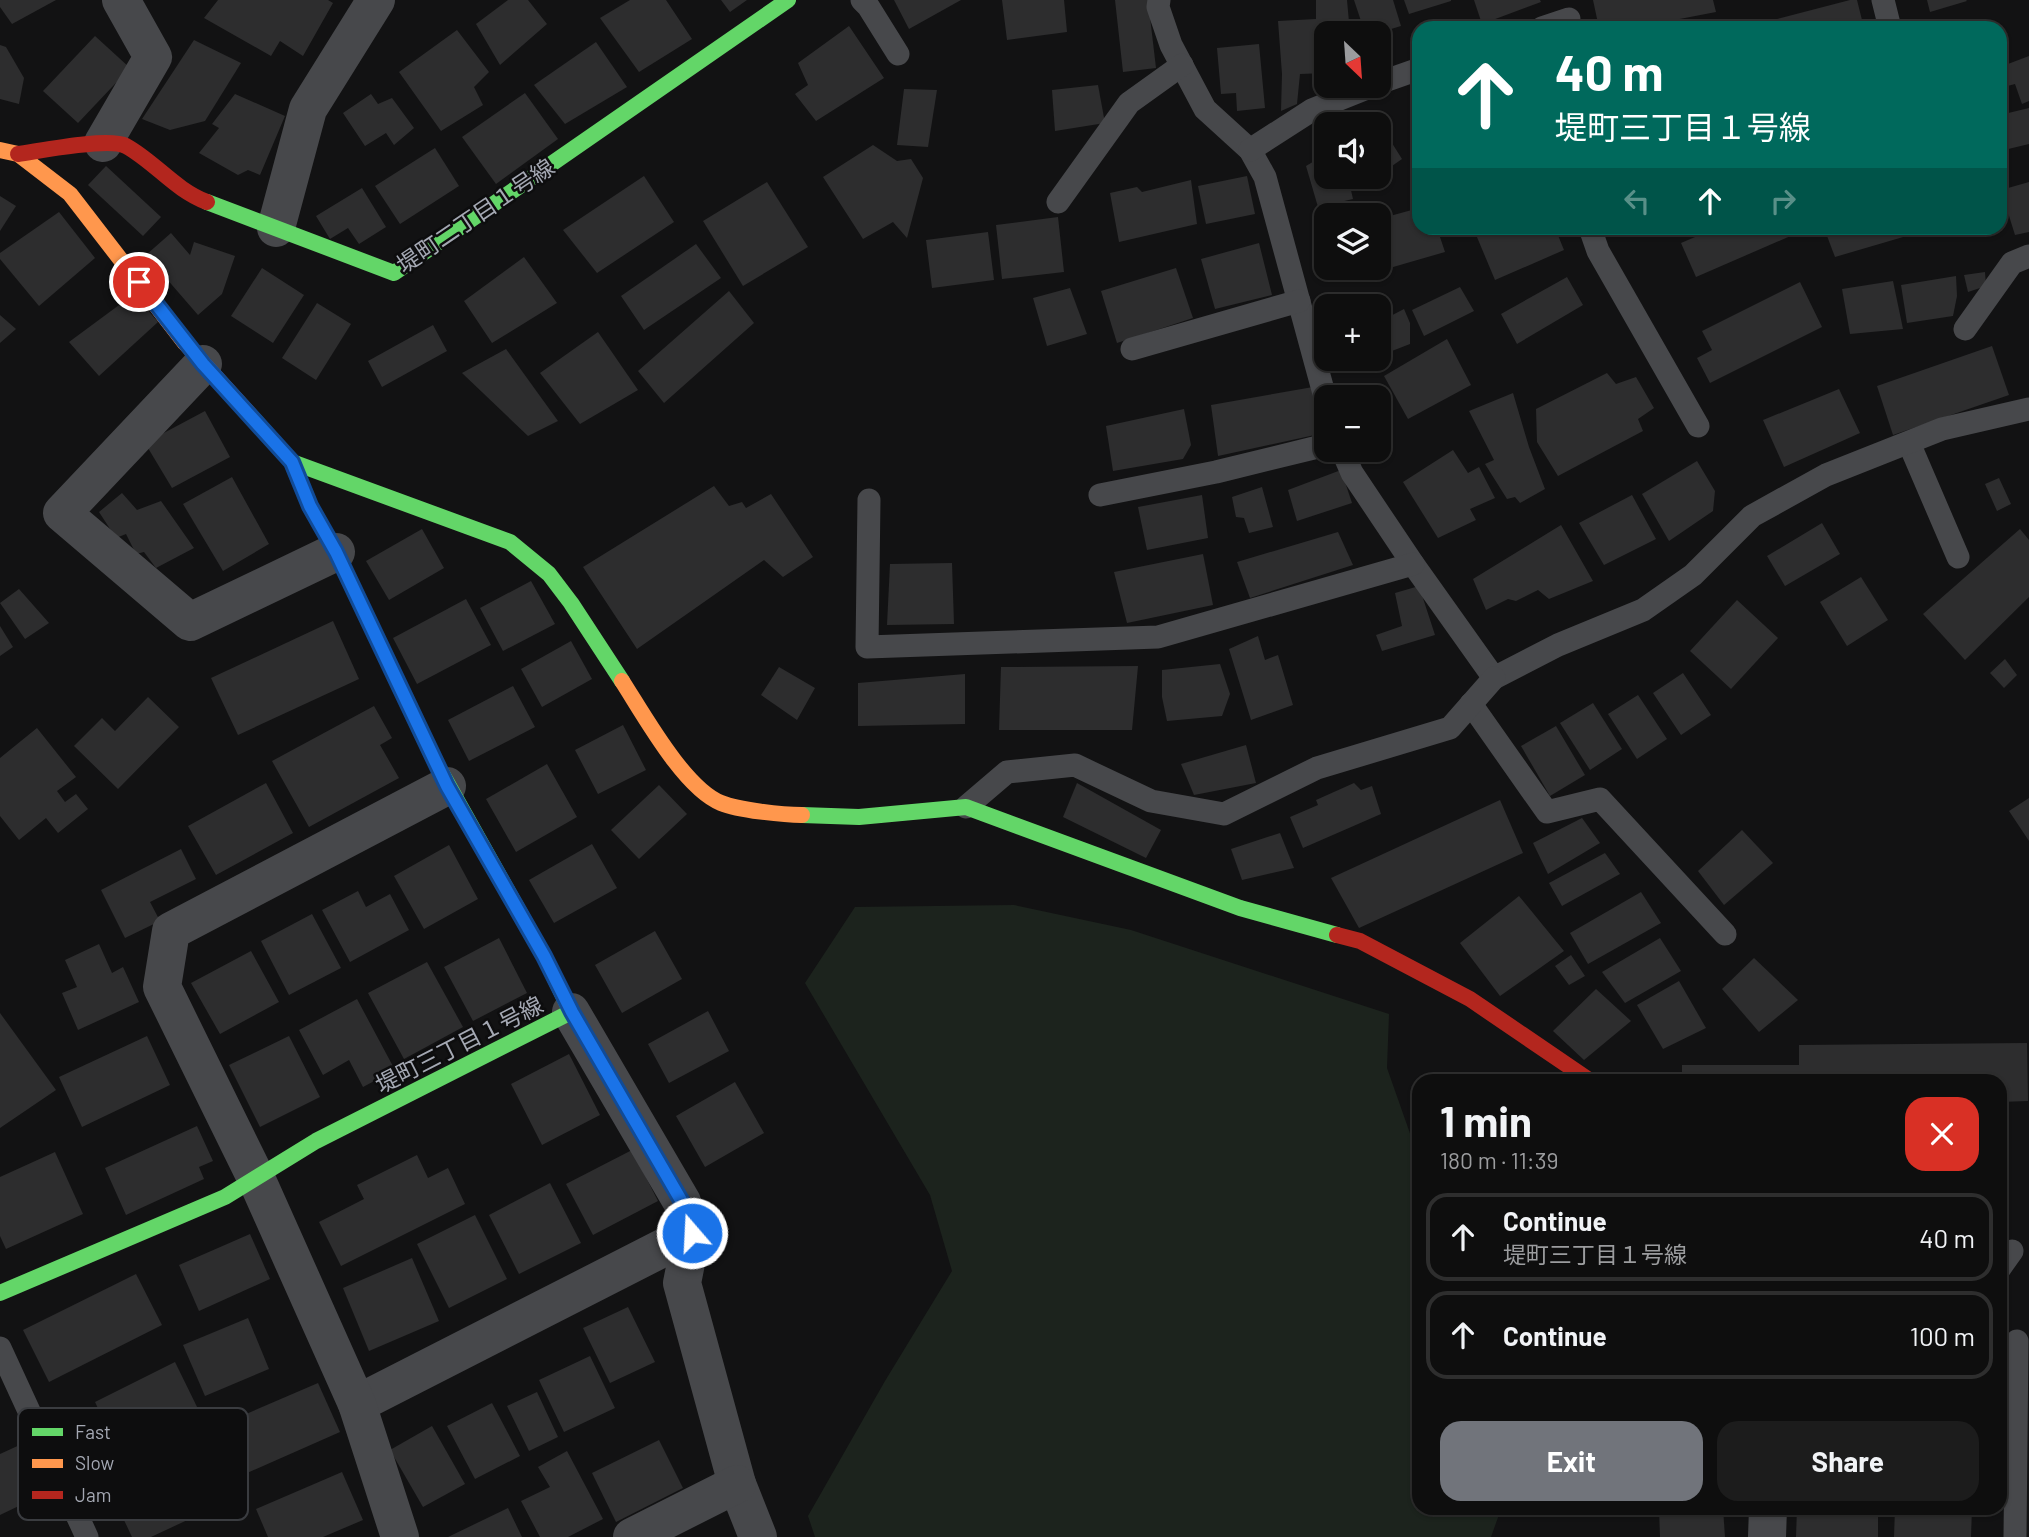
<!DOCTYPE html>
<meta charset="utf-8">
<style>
body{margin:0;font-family:Barlow,"Noto Sans JP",sans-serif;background:#1c1c1c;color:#f1f3f6;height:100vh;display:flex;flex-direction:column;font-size:26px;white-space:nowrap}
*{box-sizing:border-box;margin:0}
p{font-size:23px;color:#9b9c9e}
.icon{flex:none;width:38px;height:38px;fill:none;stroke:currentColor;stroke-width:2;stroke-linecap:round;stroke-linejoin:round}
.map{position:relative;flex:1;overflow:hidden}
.drawer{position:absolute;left:1412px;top:1074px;width:595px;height:441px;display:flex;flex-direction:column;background:#0e0e0e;border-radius:21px;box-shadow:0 2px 5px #0004,0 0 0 2px #2e2e2e}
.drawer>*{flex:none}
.banner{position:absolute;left:1412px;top:21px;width:595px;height:214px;border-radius:21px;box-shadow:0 2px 5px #0004,0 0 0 2px #2e2e2e;background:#00695c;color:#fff;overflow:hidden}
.needle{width:46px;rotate:155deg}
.fabs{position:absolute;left:1314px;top:21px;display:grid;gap:14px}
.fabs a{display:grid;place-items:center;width:77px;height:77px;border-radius:14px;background:#0e0e0e;box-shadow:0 2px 5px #0004,0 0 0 2px #2e2e2e;font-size:35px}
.pin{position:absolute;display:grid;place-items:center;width:60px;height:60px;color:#fff;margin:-30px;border:4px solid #fff;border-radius:50%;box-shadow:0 2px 7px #0007}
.me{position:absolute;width:77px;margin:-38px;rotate:341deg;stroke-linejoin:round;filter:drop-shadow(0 0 5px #0008)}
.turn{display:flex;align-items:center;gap:24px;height:147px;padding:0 28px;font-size:32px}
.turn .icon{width:91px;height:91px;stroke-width:2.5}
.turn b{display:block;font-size:49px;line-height:60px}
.lanes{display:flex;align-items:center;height:66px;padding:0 28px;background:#0003;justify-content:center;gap:35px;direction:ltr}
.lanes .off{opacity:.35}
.round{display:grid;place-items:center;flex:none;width:74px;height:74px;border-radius:21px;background:#1c1c1c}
.overview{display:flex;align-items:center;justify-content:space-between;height:119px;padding:0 28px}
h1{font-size:42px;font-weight:700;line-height:52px}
.cta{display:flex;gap:14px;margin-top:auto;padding:14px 28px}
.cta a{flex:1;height:80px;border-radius:21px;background:#71747b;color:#fff;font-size:28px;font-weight:700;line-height:80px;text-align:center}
.cta a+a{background:#1c1c1c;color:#f1f3f6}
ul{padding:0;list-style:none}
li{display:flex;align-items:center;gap:21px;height:88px;margin:0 14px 10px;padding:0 14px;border:4px solid #2e2e2e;border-radius:21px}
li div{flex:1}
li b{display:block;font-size:26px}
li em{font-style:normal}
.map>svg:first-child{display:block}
</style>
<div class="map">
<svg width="2029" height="1537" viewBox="0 0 2029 1537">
<rect width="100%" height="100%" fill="#121213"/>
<polygon fill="#1c231d" points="1014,905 1131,930 1389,1014 1387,1068 1419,1159 1419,1508 1501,1509 1491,1537 815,1537 808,1516 885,1381 952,1271 930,1195 805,983 855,907"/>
<g fill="#2d2d2e">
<polygon points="0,0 56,0 12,24 0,7"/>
<polygon points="218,0 328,0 333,3 303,56 280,41 271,56 204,18"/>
<polygon points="508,0 528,0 547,24 500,65 476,24"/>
<polygon points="630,0 666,0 692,39 639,72 600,18"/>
<polygon points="721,0 747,0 730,12"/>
<polygon points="894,0 961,0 909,29"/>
<polygon points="1002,0 1064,0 1067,32 1007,40"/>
<polygon points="1115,0 1148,0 1156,68 1123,72"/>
<polygon points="1316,0 1347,0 1350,33 1326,33 1326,73 1300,74 1297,104 1281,111 1282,74 1278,21 1316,19"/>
<polygon points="1354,0 1393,0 1401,26 1378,33 1365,33"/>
<polygon points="1404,0 1451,0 1451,1 1409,14"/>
<polygon points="1474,0 1540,0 1541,2 1482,24"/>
<polygon points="1593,0 1713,0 1716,12 1633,28 1599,28"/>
<polygon points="1850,0 1857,0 1864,28 1743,28"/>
<polygon points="1927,0 1966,0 1967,1 1930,12"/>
<polygon points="849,26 884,78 816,121 795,94 808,85 798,63"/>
<polygon points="457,30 489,72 474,87 483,105 441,131 399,72"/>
<polygon points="95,36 130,68 78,123 43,91"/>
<polygon points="194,40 241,63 205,121 170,130 142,119"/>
<polygon points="596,42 627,87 565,124 534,85"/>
<polygon points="1259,44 1265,108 1237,111 1236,93 1221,94 1217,48"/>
<polygon points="0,45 6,47 24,78 19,104 0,99"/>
<polygon points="2029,56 2029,101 2022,104 2015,84 2000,88 2000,67"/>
<polygon points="1098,85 1105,123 1055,131 1052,90"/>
<polygon points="904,89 937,90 928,147 897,145"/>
<polygon points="525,93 558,139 496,184 462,137"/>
<polygon points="235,94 285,116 260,175 248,170 238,175 199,153 219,128 212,124"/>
<polygon points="371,94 378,104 392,98 414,128 394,145 386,133 365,146 343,113"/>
<polygon points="2029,108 2029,144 2000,151 2000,115"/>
<polygon points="1373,113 1402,159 1379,175 1379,124 1357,124"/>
<polygon points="873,145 897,161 911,159 923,178 907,238 893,222 863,239 823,177"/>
<polygon points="435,148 459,186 400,224 375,186"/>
<polygon points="1326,154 1326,177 1348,177 1353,199 1318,207 1306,166"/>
<polygon points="106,166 161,217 143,236 88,185"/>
<polygon points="644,176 674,222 597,273 563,230"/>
<polygon points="1247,176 1255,214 1206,224 1198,186"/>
<polygon points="1191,180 1197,224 1119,242 1110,193 1137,187 1142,192"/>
<polygon points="767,182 808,247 743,286 703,221"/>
<polygon points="2029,182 2029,232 2015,235 2001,190"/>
<polygon points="362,188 386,227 359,244 348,228 330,239 316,216"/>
<polygon points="0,196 16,206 0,231"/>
<polygon points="1419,208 1419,228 1437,228 1445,252 1362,276 1358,268 1379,268 1379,219"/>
<polygon points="59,212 95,258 39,306 0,259 0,253"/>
<polygon points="1058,217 1064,272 1002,279 996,225"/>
<polygon points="1480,228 1555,228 1564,250 1495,280 1474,230"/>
<polygon points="1716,228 1792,228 1795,234 1696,277 1681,243"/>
<polygon points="1824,228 1907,228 1910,235 1835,257"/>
<polygon points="988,232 994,280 932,288 926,240"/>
<polygon points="171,233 190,255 194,242 235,256 222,294 198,315 146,255"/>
<polygon points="1259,243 1272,295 1215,309 1201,259"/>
<polygon points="696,244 721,278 644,330 621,296"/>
<polygon points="524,257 557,303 492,343 464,301"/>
<polygon points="262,268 304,295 273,343 231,316"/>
<polygon points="1176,268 1193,318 1117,343 1101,291"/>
<polygon points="1985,272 1986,286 1968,292 1964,275"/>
<polygon points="1956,276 1957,296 1953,316 1907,323 1901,285"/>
<polygon points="1567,277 1583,305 1517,344 1501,314"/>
<polygon points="1893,281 1903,329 1850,334 1842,289"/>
<polygon points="1800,282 1822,327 1710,383 1697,358 1712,350 1702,331"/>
<polygon points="1460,287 1474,311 1424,336 1412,310"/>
<polygon points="1070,288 1087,334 1047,346 1033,298"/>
<polygon points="729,291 754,323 664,403 638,371"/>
<polygon points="134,294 158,322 99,376 69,342"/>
<polygon points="317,303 351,324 316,380 282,358"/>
<polygon points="1404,309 1410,323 1410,344 1379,356 1379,322"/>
<polygon points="0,315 16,329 0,343"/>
<polygon points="433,325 447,351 382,387 368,361"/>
<polygon points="598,332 638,390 580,424 540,373"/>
<polygon points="1447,339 1471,385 1408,419 1384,376"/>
<polygon points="1992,346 2009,395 1893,435 1877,386"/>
<polygon points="506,349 558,421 528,436 462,373"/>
<polygon points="1607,373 1616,384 1636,377 1654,408 1638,419 1643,431 1558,476 1537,442 1536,409"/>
<polygon points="1313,387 1324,433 1218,456 1211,405"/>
<polygon points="1839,389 1860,433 1784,467 1763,420"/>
<polygon points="1513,393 1529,447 1545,489 1520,503 1515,497 1507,499 1485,464 1494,460 1469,411"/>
<polygon points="1184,409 1191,445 1183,459 1113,471 1106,426"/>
<polygon points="205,411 230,457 172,488 145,443"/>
<polygon points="1453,450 1468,473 1479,467 1495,498 1470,509 1476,520 1438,538 1403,482"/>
<polygon points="1697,461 1715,491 1713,511 1669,541 1642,494"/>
<polygon points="1341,470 1352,503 1297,521 1288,490"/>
<polygon points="232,477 269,544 223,571 183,504"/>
<polygon points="1999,478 2011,504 1997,511 1985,484"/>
<polygon points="714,486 729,506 742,502 746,508 771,494 813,557 783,577 764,560 637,649 583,567"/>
<polygon points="1262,487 1273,527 1249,533 1244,518 1236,517 1232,497"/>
<polygon points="122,493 137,510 161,501 194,548 156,568 144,552 136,554 126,534 116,538 99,512"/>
<polygon points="1202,495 1208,538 1147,550 1138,507"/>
<polygon points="1632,495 1656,539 1604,565 1579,523"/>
<polygon points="1822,523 1840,554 1785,586 1767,556"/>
<polygon points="1561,525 1593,581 1549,599 1538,590 1516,601 1508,599 1486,610 1473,579"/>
<polygon points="422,529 444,568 389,600 366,561"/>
<polygon points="2020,529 2029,540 2029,597 1965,660 1923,614"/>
<polygon points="1338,532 1353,565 1250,598 1237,562"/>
<polygon points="1203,554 1213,605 1127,623 1114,572"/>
<polygon points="952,563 954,624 887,625 890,564"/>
<polygon points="1861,577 1888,620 1847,646 1820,602"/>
<polygon points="531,581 555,624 503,651 480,608"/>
<polygon points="1419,586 1435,635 1382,651 1376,635 1402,626 1395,593"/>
<polygon points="19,589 49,623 25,639 0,603"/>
<polygon points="466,599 491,645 417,684 393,638"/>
<polygon points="1737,600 1778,638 1731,689 1690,651"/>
<polygon points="333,621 359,679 238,735 211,678"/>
<polygon points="0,626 13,647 0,656"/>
<polygon points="1258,636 1265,660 1278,655 1293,705 1251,720 1229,649"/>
<polygon points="571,641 592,679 542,707 521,669"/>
<polygon points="2005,659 2017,675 2004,688 1990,673"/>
<polygon points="1220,664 1230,694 1222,716 1167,721 1162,697 1162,670"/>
<polygon points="1138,666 1132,730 999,730 1001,667"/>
<polygon points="779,667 815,688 797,720 761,695"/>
<polygon points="1683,673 1711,715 1681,735 1653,693"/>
<polygon points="965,674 965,724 858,726 858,683"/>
<polygon points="513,686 535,727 469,761 448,720"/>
<polygon points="1638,695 1667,739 1637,759 1608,714"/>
<polygon points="148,697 179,727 118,789 74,746 102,718 115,731"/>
<polygon points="1593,703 1622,749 1590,770 1560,723"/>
<polygon points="374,706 392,738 380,745 399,778 309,827 272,761"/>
<polygon points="623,725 646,770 598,794 575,750"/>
<polygon points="1556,726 1585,775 1550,796 1521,746"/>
<polygon points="37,728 76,777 57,791 65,802 76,794 88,809 58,833 46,818 19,840 0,816 0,758"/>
<polygon points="1246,745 1256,783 1194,795 1181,764"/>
<polygon points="547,764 577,817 516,852 486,799"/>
<polygon points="266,783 293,833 216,875 188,826"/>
<polygon points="1077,783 1161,830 1146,858 1063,817"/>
<polygon points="1354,783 1361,790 1372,786 1381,814 1303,848 1290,817 1318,805 1316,800"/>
<polygon points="659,785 687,814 639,859 611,830"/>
<polygon points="2029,798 2029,841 2009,811"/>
<polygon points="1500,800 1523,853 1359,928 1331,878"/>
<polygon points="1582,818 1600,843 1548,874 1533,843"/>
<polygon points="1742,830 1773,863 1724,905 1698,871"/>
<polygon points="1280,833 1294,868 1242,880 1231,849"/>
<polygon points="592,844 617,888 554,923 529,880"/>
<polygon points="449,845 478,899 424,929 394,876"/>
<polygon points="181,849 196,879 150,902 160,921 125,938 101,890"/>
<polygon points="1605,853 1620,874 1562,906 1549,883"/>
<polygon points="358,891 366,907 390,894 409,930 350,962 322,910"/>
<polygon points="1641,892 1661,923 1588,964 1570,933"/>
<polygon points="1519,896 1564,951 1500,996 1460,943"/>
<polygon points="312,914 341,968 289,995 261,941"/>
<polygon points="655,931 682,979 622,1013 595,965"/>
<polygon points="499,938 527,993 473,1021 444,967"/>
<polygon points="1660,938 1681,971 1625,1003 1602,972"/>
<polygon points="99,944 112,973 123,967 139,1002 78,1030 62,993 77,987 65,960"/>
<polygon points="251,951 279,1002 220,1034 191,983"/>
<polygon points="1571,955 1585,976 1569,985 1555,966"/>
<polygon points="1754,958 1798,1000 1759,1032 1722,989"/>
<polygon points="427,962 463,1027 404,1059 368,993"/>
<polygon points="1679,981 1706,1028 1663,1049 1637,1005"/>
<polygon points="1596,989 1631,1021 1584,1060 1553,1031"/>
<polygon points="357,999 395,1070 363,1087 349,1060 323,1075 299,1030"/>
<polygon points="708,1011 729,1051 669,1083 648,1044"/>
<polygon points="0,1013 56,1090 0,1128"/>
<polygon points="147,1036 170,1085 82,1127 59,1077"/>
<polygon points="289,1036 320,1097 260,1127 229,1065"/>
<polygon points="2027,1043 2028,1101 2000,1102 2000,1082 1682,1082 1682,1065 1799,1065 1799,1045"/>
<polygon points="569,1054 600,1115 542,1145 511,1084"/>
<polygon points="735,1082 764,1133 705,1167 676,1116"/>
<polygon points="197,1126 213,1161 199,1167 204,1179 126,1215 105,1168"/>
<polygon points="632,1150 658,1201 593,1235 566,1184"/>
<polygon points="55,1152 83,1214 6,1249 0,1236 0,1177"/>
<polygon points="417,1155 428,1178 448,1168 465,1204 341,1266 319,1222 364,1199 357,1185"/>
<polygon points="550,1183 581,1243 519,1274 489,1215"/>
<polygon points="475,1215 507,1279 449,1308 417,1244"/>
<polygon points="250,1234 270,1279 199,1311 179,1265"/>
<polygon points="412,1258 439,1321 369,1351 343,1288"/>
<polygon points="136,1274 162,1325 49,1382 23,1330"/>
<polygon points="628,1307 655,1362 610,1383 583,1328"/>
<polygon points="248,1318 269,1369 205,1396 183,1345"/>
<polygon points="590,1356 615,1408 564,1432 539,1380"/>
<polygon points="175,1362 200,1413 119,1452 95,1402"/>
<polygon points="318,1383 340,1432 238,1477 216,1427"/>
<polygon points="537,1392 558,1437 529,1451 507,1406"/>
<polygon points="492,1403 520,1456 475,1479 447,1426"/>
<polygon points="432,1426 465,1484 423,1507 390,1450"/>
<polygon points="659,1440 683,1488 616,1522 592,1473"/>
<polygon points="24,1443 48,1492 0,1515 0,1454"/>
<polygon points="567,1451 603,1519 568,1537 540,1537 521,1501 550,1487 538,1467"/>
<polygon points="207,1461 226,1502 151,1537 132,1537 116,1503"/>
<polygon points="342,1472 363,1520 323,1537 268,1537 256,1509"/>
<polygon points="508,1508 522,1537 448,1537"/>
<polygon points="1537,1508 1596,1508 1596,1514 1537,1511"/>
<polygon points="1659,1508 1723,1508 1725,1537 1660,1537"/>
<polygon points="1797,1508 1878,1508 1878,1537 1796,1537"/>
<polygon points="1895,1508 1972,1508 1971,1537 1894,1537"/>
</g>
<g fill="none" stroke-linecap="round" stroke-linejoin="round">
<g stroke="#47484b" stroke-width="23">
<polyline points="862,0 868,6 898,54"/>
<polyline points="1159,0 1158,7 1171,45 1205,109 1250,150 1265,177 1326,401"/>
<polyline points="1883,0 1890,28"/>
<polyline points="1542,28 1569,19"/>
<polyline points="1379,83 1419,69"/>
<polyline points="1250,150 1312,110 1372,86"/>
<polyline points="1058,202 1129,103 1182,65"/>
<polyline points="1590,228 1598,251 1698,426"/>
<polyline points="1965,329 2012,263 2029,256"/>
<polyline points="1132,349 1299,301"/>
<polyline points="1909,443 1958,557"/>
<polyline points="1342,450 1352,473 1413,564 1494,678 1558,645 1643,610 1693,575 1752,516 1826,475 1942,429 2029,409"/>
<polyline points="1100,495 1216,472 1326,445"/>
<polyline points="869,500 867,647 1158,637 1413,564"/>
<polyline points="1471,704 1547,812 1600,799 1725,934"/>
<polyline points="966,807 1007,772 1075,765 1151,801 1224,814 1317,768 1450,728 1494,678"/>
<polyline points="2000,1268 2012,1251"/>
<polyline points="0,1348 87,1537"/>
<polyline points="2015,1537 2017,1341"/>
</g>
<g stroke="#47484b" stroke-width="38">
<polyline points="103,143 153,57 121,0"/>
<polyline points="276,228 308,109 376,0"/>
<polyline points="203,364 62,513 190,622 336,552"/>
<polyline points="571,1012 682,1202 692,1233 682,1283 737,1484 758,1537"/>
<polyline points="357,1404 692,1233"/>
<polyline points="400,1537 357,1404 256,1178 162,987 171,931 447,786"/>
<polyline points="632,1537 737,1484"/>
<polyline points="1767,1537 1768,1508"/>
</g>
<g stroke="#63d668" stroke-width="16">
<polyline points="207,202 394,273 788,0"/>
<polyline points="252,417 292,462 510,542 549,574 571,603 622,681"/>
<polyline points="802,815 859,817 966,807 1240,908 1337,935"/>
<polyline points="0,1293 225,1197 316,1141 571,1012 544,956 436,763"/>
</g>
<g stroke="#ff974d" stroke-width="16">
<polyline points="0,150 18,154 70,194 185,343 252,417"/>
<polyline points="292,462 310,506 336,552 436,763"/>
<path d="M622,681c22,34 62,107 99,122 17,7 62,12 81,12"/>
</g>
<g stroke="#b3261e" stroke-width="16">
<path d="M18,154c22,-3 90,-17 108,-8 29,16 49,44 81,56"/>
<polyline points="1337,935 1360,941 1470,999 1592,1082"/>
</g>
</g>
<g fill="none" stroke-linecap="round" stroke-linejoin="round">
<g stroke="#114b97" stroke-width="18">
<polyline id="route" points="139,282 203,364 292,462 310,506 336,552 447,786 544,956 572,1012 682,1202 692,1233"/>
</g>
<use href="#route" stroke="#1a73e8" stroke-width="12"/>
</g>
<g text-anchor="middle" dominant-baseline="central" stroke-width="5" stroke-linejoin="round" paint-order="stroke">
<g font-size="23" fill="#a4a8b3" stroke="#0d0d0e">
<text transform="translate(475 215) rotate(-34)">堤町二丁目１号線</text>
<text transform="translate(459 1044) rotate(-27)">堤町三丁目１号線</text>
</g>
</g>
<rect x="18" y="1408" width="230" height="112" rx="10" fill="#0d0d0e" stroke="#3a3c40" stroke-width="2"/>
<rect x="32" y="1428" width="31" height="8" fill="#63d668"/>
<rect x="32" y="1459" width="31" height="9" fill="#ff974d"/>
<rect x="32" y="1491" width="31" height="8" fill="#b3261e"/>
<g font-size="19" fill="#a4a8b3">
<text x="75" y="1439">Fast</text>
<text x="75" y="1470">Slow</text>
<text x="75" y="1502">Jam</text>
</g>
</svg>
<div class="fabs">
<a><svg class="needle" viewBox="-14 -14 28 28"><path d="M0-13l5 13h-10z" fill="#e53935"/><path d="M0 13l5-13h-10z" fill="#9b9c9e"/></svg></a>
<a><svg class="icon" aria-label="sound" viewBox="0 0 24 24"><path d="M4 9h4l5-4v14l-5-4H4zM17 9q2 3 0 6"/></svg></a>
<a><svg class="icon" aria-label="layers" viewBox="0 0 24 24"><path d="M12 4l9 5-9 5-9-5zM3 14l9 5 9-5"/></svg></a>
<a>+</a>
<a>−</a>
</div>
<div class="pin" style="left:139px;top:282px;background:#d93025"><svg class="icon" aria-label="arrive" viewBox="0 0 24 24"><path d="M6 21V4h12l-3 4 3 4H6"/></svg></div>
<svg class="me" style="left:692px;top:1233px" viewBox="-20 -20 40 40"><circle r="17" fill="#1a73e8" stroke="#fff" stroke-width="3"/><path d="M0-11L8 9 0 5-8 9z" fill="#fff"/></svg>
<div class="banner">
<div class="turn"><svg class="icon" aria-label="ahead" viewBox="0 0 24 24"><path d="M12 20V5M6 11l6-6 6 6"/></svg><div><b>40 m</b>堤町三丁目１号線</div></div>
<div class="lanes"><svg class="icon off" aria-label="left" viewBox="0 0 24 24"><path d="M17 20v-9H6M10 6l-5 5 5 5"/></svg><svg class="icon" aria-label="ahead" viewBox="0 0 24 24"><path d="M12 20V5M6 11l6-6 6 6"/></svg><svg class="icon off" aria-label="right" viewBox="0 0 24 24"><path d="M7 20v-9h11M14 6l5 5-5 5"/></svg></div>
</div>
<section class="drawer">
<div class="overview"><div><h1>1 min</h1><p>180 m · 11:39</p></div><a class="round" style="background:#d93025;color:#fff"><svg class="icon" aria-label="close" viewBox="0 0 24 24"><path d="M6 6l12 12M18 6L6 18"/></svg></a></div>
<ul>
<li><svg class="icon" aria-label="ahead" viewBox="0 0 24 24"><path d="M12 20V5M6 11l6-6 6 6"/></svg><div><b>Continue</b><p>堤町三丁目１号線</p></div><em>40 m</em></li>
<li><svg class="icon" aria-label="ahead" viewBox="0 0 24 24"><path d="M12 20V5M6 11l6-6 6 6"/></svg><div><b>Continue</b></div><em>100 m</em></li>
</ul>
<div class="cta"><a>Exit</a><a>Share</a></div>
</section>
</div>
